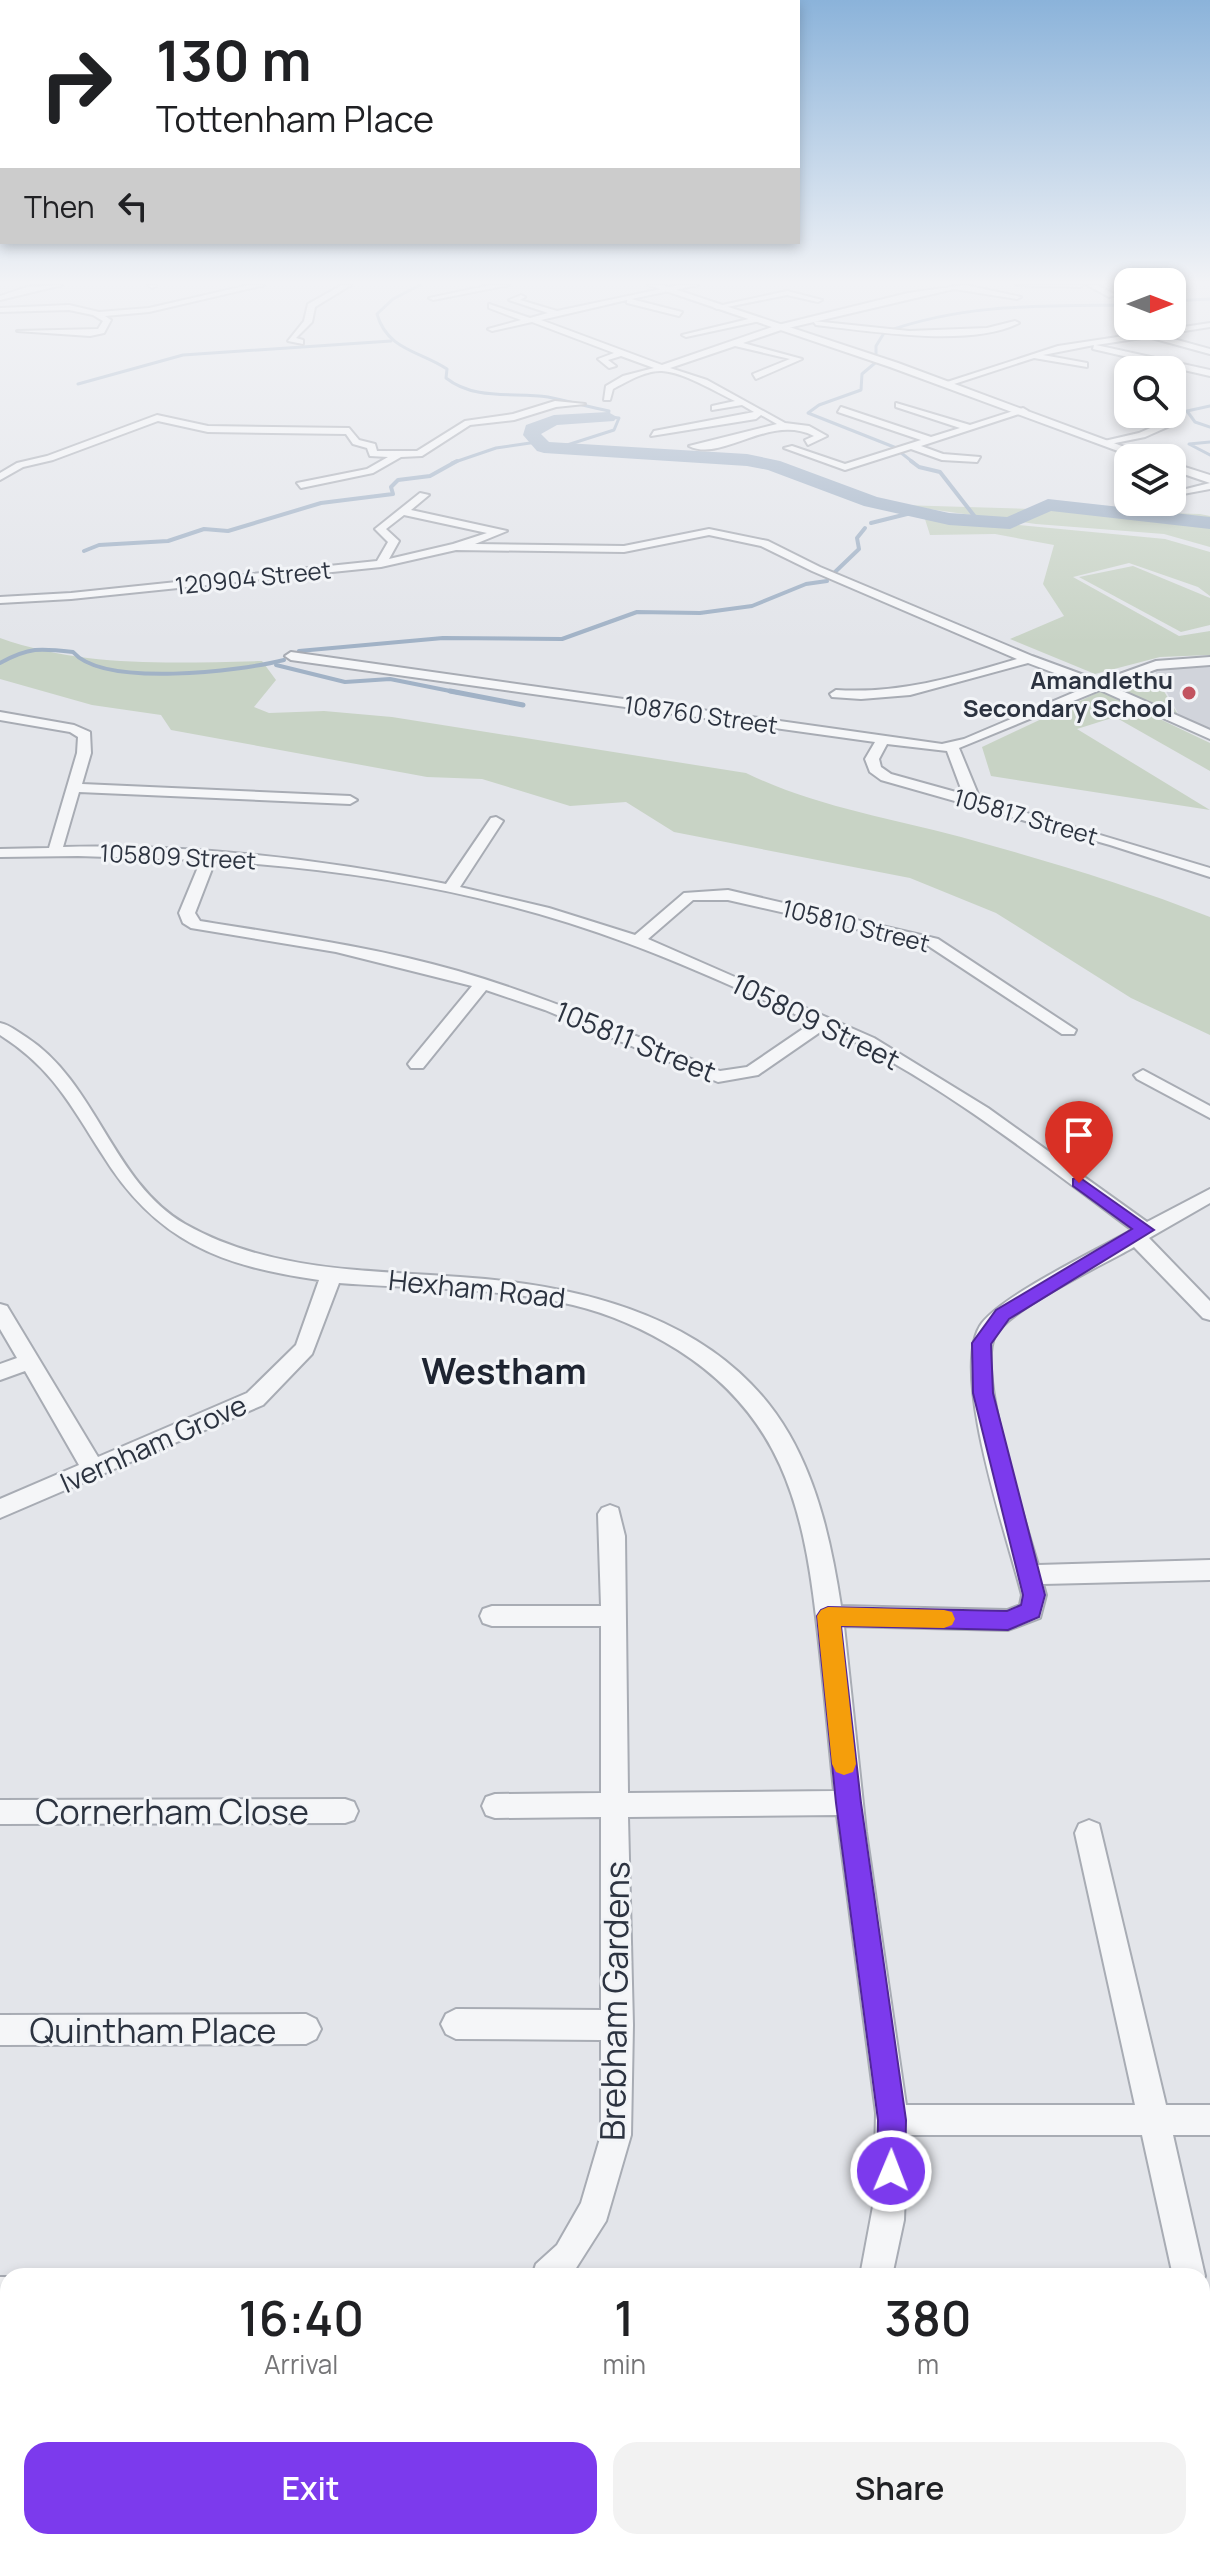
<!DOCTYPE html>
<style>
body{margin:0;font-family:Manrope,sans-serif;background:#f2f2f2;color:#202124;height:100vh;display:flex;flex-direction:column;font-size:30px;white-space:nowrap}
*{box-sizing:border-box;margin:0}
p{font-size:26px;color:#757577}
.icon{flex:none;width:44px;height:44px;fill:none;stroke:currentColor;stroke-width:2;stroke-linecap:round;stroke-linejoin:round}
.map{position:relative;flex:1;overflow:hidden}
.details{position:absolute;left:0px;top:2268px;width:1210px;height:282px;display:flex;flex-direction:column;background:#fff;border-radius:24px 24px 0 0;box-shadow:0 4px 12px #0003}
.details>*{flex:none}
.hud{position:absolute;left:0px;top:0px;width:800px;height:244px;box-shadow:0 4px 12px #0003;background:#fff;color:#202124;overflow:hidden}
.needle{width:52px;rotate:90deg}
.controls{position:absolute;left:1114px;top:268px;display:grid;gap:16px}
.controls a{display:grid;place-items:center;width:72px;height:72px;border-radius:16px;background:#fff;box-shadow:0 4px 12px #0003;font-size:40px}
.pin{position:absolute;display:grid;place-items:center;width:68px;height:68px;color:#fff;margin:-82px -34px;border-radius:50% 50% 50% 0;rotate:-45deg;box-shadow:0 0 8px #0007}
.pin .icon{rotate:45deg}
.me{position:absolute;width:88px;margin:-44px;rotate:1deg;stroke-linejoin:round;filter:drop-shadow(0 0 6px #0008)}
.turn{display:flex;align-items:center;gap:28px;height:168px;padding:0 24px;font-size:36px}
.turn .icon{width:104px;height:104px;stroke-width:2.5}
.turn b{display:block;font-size:56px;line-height:68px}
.then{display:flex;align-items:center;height:76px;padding:0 24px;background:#0003;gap:16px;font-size:30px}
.eta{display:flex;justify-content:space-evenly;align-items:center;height:136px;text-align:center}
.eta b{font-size:48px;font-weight:600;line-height:56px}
.action{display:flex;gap:16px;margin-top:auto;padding:16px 24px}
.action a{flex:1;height:92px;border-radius:24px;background:#7c3aed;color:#fff;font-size:32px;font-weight:600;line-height:92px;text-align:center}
.action a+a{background:#f2f2f2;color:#202124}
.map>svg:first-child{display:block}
</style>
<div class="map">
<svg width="1210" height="2549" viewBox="0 0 1210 2549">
<rect width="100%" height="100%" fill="#e3e5ea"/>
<polygon fill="#d1d4db" points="1210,666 1210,731 1180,717 1154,669"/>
<g fill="#c8d3c5">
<polygon points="900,505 1200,514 1210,516 1210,547 1164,534 1036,524"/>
<polygon points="924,516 1165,539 1210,552 1210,596 1198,587 1129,563 1073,577 1179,636 1210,631 1210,655 1160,657 1095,674 1010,639 1064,616 1043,584 1054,545 995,534 930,535"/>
<polygon points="1133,566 1210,598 1210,625 1181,632 1079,577"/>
<path d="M0,638c85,30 173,25 262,23l14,19 -22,27 15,6 55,-2 68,6 354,56c68,33 142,45 215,64 84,23 168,48 249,80v118l-79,-37 -135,-85 -86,-35 -236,-46 -48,-30 -56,4 -88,-27 -55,-2 -256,-47 -10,-15 -69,-10 -92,-26z"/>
<polygon points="1151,670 1179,716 1113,688 1115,684"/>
<polygon points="1101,691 1210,743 1210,771 1115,717 1077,729 1210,810 991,776 982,747"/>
</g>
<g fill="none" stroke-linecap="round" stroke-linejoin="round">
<g stroke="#a1b2c6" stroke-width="3">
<path d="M420,285l-27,14 -16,15c10,36 43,37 70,55l-1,9c29,23 68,14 102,19 20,4 41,10 61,14l-1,6 11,1 -5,12 -50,16 6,2"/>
<polyline points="1172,301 1210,299"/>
<path d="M885,332c80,-29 159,-26 243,-27"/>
<polyline points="876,355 876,346 884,333"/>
<polyline points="875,363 862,374 861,390 819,405 808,413 899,449"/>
<polyline points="78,384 183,355 391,341"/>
<polyline points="1210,406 1187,411 1195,422 1210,427"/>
<polyline points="1210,442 1189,444 1210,455"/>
<polyline points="900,452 914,463"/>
<polyline points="452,463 496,448 537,442"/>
</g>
<g stroke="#a1b2c6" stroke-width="4">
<polyline points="911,461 919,467 940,472 979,522"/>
<polyline points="871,523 915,512"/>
<polyline points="84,551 99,545 168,541 204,529 228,531 321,503 393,494 391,487 398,480 430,476 457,461"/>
<polyline points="835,572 859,549 857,538 865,528"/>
<polyline points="299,651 443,638 562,639 637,612 700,613 752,606 806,584 827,581"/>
<path d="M0,663c29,-16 40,-15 73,-11 31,36 168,19 211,8"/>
<polyline points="276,665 345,682 390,679 460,693"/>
</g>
<polyline stroke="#a1b2c6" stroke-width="5" points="450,691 523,705"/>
<polygon fill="#a1b2c6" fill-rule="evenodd" points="608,412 617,417 614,421 557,425 541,434 549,442 747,454 780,461 877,497 949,513 1007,517 1048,499 1210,517 1210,529 1051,511 1010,529 949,525 864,506 768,470 747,466 544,453 537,451 523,435 526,425 554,415"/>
<g stroke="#a8acb4" stroke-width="4">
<g id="minor">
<polygon points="62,285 0,300 0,296 27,287"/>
<polygon points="148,285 156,285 156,286 152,288"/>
<polygon points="249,285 264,285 149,312 105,316 111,320 104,333 90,336 17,331 98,329 103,321 93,315 69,310 0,312 0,308 69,305 99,312 149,308"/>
<polygon points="342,285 351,285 315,307 312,322 296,338 303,340 303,344 288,341 304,321 308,304"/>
<polygon points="491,285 509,285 433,300 429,298"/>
<path d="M680,285h18l-67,14 51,13 -3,4 -52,-13v-3l-86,20 121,45 116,-40 130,-32 57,-8 56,12 -4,2 -63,-10 -170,40 -41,14 59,16 -46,20 -3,-5 37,-15 -55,-13 -65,22 37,12 78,43 24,3 18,10 -19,9 -3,-5 9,-4c-45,-23 -92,27 -125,10l88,-22 -16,-9 -5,4 -105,17 3,-5 100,-19 -12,-7 -30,5v-4l23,-5c-19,-9 -52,-29 -73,-30 -16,-1 -36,11 -49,18l-3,11h-6l2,-14 17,-10 31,-8 -33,-12 -13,4 8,6 -7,2 -11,-9 16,-6 -82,-31 -40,9 -4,-2 33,-9 -32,-12v-4l41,14 18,-5 -39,-13 12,-5 4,2 -5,3 37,11z"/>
<polygon points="1016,285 1083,285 1080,287"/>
<polygon points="1087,285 1097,285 1116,295 1109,297"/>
<polygon points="787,291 822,300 818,302 787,295 717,309 713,307"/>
<polygon points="757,317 760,321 686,337 682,335"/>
<path d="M813,321l96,10 78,-3 28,-7 4,2c-48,25 -150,8 -203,2z"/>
<polygon points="1210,323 1210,327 1159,335 1210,349 1210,354 1148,337 1096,345 1210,370 1210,376 1093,349 1094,345 1043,355 1087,363 1087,367 1034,358 951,385 944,383 1058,346"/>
<polygon points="555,401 585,404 556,407 514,420 470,425 422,456 401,457 373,473 301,488 297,483 367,469 388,457 370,456 367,448 353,444 346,434 208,432 158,421 53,460 23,467 0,480 0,473 17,463 47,456 157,415 208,426 349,428 359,440 375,444 377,451 417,451 465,421 513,414"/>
<polygon points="896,403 970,425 1023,408 1028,411 921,446 943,454 980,457 977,462 942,460 911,449 845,470 784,448 792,446 845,464 921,440 838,412 841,407 931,437 960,428 896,407"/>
<polygon points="1162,414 1172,414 1172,425 1145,437 1105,445 1100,442 1139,433 1164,422"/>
<polygon points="1210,483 1210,489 1183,494 1178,491"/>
<path d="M420,493l9,2 -18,15 96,21 -32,13 149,2 85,-17 59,12 52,26 212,89 68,25 56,-20 54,-4v8l-53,4 -46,17 99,44v9l-110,-49 -141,58 21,51 230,69v9l-100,-32 -229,-65 -11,-8 -5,-13 10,-17 -584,-82 -6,-4 6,-4 651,92 22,-5 125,-53 -61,-23 -118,32 -49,4 -29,-2 -2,-3 6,-4c64,4 120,-13 181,-31l-205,-88 -51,-25 -52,-11 -85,17 -168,-2 -75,17 -310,32 -71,4v-6l71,-4 306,-32 11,-19 -13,-13zM404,515l83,18 -34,11 -64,15 10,-18 -13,-12zM887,744l60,7 16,43 -72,-20 -10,-7 -2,-8z"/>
<path d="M0,712l74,13 16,7 1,21 -9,31 268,12 7,4 -7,4 -271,-12 -16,55c129,-3 258,12 383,37l45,-66 5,-1 7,4 -43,66 89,21 86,27 49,-42 44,-3 210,49 138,91 -2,4h-12l-135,-89 -199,-45h-35l-45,39 226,99 114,70 159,114 63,-33v14l-61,35 61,63v19l-7,-2 -69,-71c-31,18 -124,61 -139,89 -19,35 31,188 43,229l172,-5v20l-167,4 3,11 -6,23 -32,12 -164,-4 22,206 40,273h229l-60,-272 4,-9 10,-4 10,4 67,281h44v30h-37l32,141 -3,8v-8h-29l-31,-141h-235l-3,85 -12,56h-32l14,-75 2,-88 -39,-298 -209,2 5,208 -2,110 -25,86 -35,55h-39l4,-12 21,-19 24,-42 20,-68v-95l-145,-1 -10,-5 -5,-10 5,-10 10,-5 145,1v-193l-106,1 -9,-3 -4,-9 4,-9 9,-3 106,-1v-167h-109l-9,-3 -3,-7 3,-7 9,-3h109l-3,-92 4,-6 8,-3 8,3 7,28 3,257 206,-2c-6,-58 -11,-117 -18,-174 -13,-112 -36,-202 -138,-267 -32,-20 -67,-36 -105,-45 -76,-18 -157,-16 -234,-22l-27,71 -49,51 -263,113v-19l79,-34 -54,-94 -25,9v-16l17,-6 -17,-29v-25l7,2 91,151 149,-64 49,-48 23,-65c-98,-14 -163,-38 -217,-126 -32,-50 -50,-86 -102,-119v-12c10,2 18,9 26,14 71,46 86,145 159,187 85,48 180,46 275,53 123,8 262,41 329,157 30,52 43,113 52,172l166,4 13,-5 2,-10c-14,-56 -74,-228 -40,-272 24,-30 114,-72 150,-93 -97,-72 -195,-151 -306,-202l-68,47 -40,7 -173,-72 -59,-20 -63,78h-12l-3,-4 3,-4 61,-74 -136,-34 -145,-24 -8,-5 -4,-10 22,-53 -123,-4 -78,1v-8l49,-1 28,-95 1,-16 -8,-5 -70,-12zM215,861c139,8 282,33 412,82 63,23 124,52 186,79l-66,45 -27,4c-87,-36 -172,-74 -262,-100 -84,-24 -171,-36 -258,-50l-5,-8z"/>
<polygon points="1143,1070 1210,1106 1210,1118 1137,1079 1134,1075"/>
<polygon points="345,1799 354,1802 358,1811 354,1820 345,1823 0,1824 0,1800"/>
<polygon points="306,2014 316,2019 321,2029 316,2039 306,2044 0,2045 0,2015"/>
<rect x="0" y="2277" width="8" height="32"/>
<polygon points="1202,2313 1210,2317 1210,2381 1202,2378"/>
<polygon points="140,2542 184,2542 181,2549 137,2549"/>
<polygon points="224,2542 260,2542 262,2549 226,2549"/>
<polygon points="722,2542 761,2542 758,2549 719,2549"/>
</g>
</g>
<g stroke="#a8acb4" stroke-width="4">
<g id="tertiary">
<polygon points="648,285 662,285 898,363 1154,458 1137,458 890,367"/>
<polygon points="1172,463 1210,475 1210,483 1172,470"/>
</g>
</g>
<use href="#minor" fill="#f5f6f8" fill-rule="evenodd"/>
<use href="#tertiary" fill="#f5f6f8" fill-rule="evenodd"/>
</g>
<linearGradient id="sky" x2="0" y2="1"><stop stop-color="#8bb3da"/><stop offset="0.44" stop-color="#f2f3f6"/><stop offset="1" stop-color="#f2f3f6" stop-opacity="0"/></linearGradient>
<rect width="1210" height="642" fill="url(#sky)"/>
<polygon fill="#7c3aed" stroke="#51269a" stroke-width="2" points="1079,1177 1154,1230 1009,1319 991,1344 993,1393 1045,1595 1039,1617 1008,1630 841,1626 861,1803 906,2120 905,2171 901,2182 891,2186 881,2182 877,2171 878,2120 836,1803 817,1616 821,1610 828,1607 1007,1611 1021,1605 1023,1595 973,1393 972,1343 996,1310 1132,1229 1073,1186 1073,1179"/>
<polygon fill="#f59e0b" points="828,1607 944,1610 952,1612 955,1619 952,1625 944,1628 841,1626 856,1764 853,1772 844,1775 836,1772 832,1764 817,1616 821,1610"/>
<circle fill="#c25460" stroke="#f2f4f7" stroke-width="3" cx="1189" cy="693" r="8"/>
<g text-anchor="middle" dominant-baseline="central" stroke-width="6" stroke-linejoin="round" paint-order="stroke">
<g font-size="24" fill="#2c3340" stroke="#f2f4f7">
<text transform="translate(253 577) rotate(-6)">120904 Street</text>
<text transform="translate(701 714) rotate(8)">108760 Street</text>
<text transform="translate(1026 816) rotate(16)">105817 Street</text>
<text transform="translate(178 856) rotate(3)">105809 Street</text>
<text transform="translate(856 925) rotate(14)">105810 Street</text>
</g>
<g font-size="24" font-weight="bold" fill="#2c3340" stroke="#f2f4f7" text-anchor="end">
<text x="1173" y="679">Amandlethu<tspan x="1173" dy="28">Secondary School</tspan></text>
</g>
<g font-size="28" fill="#2c3340" stroke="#f2f4f7">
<text transform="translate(816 1021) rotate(26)">105809 Street</text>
<text transform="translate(636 1041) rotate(22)">105811 Street</text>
<text transform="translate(477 1288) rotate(6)">Hexham Road</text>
<text transform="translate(153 1443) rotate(-24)">Ivernham Grove</text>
</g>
<g font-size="34" fill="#2c3340" stroke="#f2f4f7">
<text x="172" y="1811">Cornerham Close</text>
<text transform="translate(614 2001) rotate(-89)">Brebham Gardens</text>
<text x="153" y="2030">Quintham Place</text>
</g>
<g font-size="36" font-weight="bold" fill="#1e2431" stroke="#f2f4f7">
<text x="504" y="1370">Westham</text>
</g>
</g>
</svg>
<div class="controls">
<a><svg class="needle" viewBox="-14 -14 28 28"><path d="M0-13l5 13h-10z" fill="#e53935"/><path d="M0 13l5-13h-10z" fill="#757577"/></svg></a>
<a><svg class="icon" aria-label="search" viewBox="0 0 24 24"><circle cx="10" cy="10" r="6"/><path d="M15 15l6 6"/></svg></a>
<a><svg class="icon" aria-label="layers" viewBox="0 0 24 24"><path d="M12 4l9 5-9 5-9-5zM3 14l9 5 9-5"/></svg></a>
</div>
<div class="pin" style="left:1079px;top:1183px;background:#d93025"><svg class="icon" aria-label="arrive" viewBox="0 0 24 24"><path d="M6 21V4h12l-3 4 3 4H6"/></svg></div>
<svg class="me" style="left:891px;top:2171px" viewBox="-20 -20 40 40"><circle r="17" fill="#7c3aed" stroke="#fff" stroke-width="3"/><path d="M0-11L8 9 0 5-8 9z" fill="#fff"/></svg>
<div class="hud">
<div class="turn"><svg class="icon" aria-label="right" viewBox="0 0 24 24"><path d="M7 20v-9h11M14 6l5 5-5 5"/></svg><div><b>130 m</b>Tottenham Place</div></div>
<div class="then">Then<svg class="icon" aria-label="left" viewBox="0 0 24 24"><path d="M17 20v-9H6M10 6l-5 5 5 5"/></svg></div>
</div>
<section class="details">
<div class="eta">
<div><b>16:40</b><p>Arrival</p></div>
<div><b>1</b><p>min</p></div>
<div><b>380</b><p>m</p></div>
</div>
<div class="action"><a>Exit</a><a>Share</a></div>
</section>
</div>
